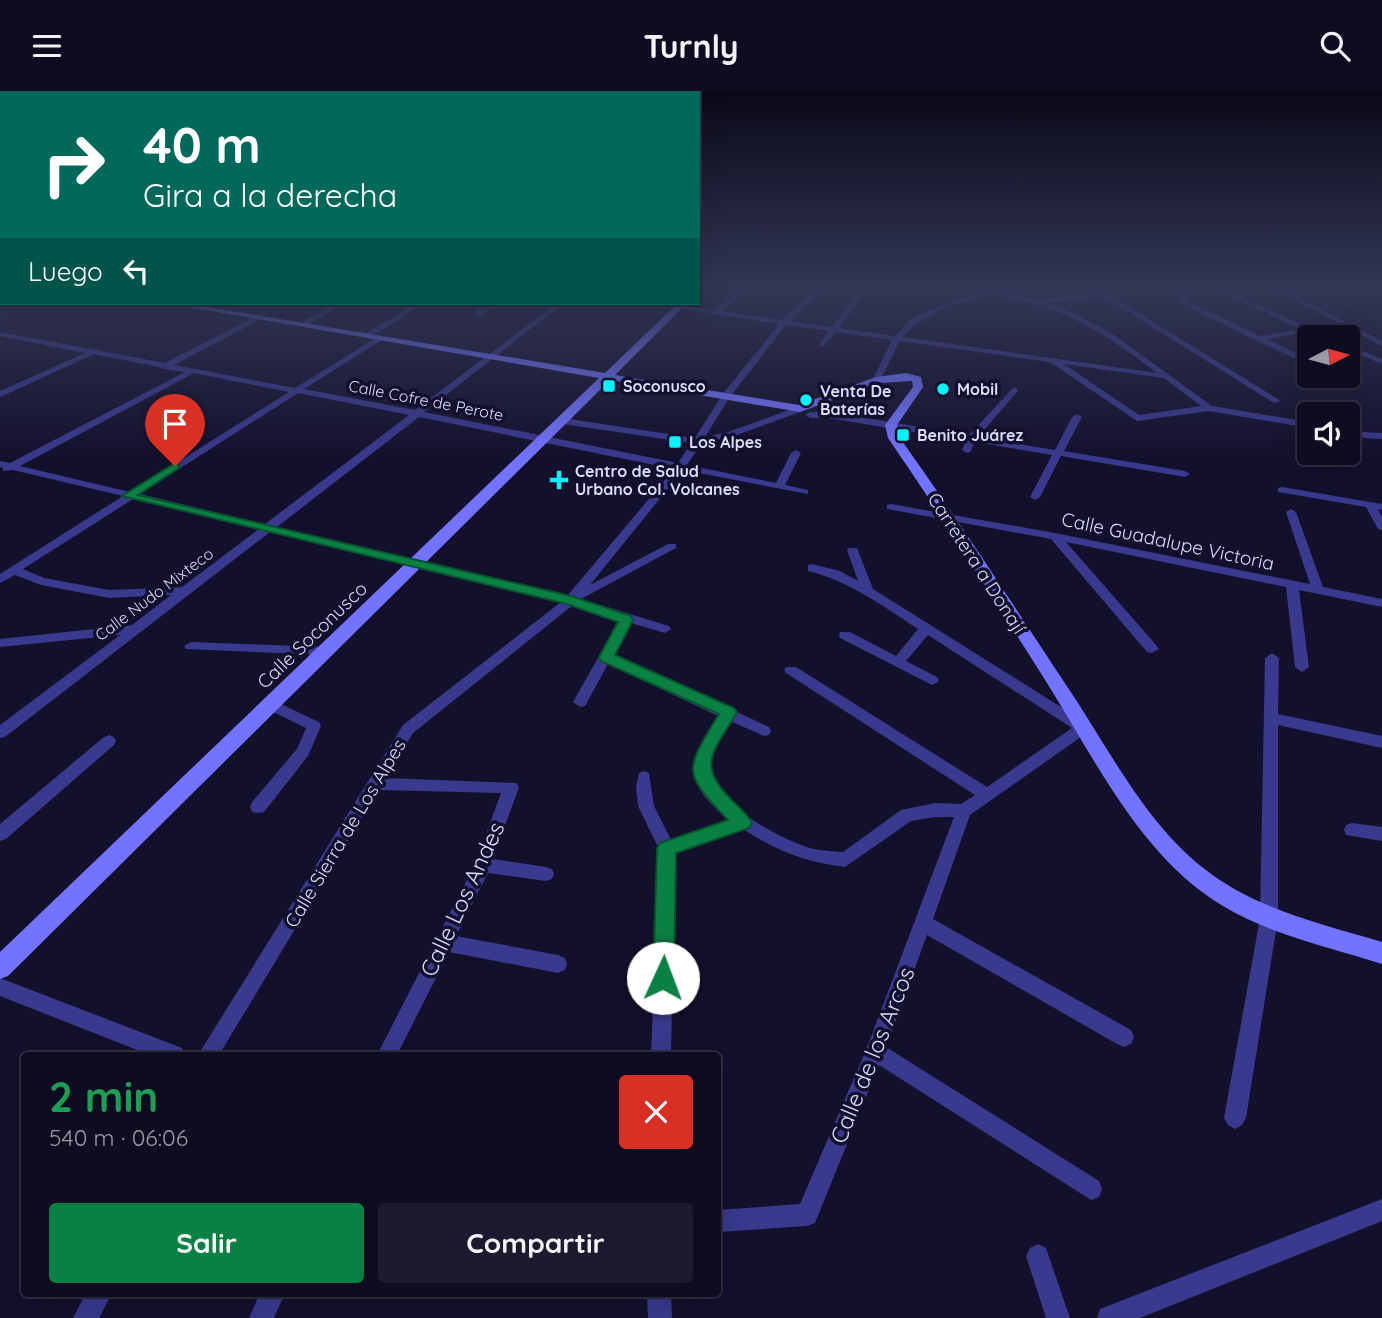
<!DOCTYPE html>
<html lang="es">
<meta charset="utf-8">
<style>
body{margin:0;font-family:Quicksand,sans-serif;background:#1c1a2e;color:#f1f3f6;height:100vh;display:flex;flex-direction:column;font-size:26px;white-space:nowrap}
*{box-sizing:border-box;margin:0}
p{font-size:23px;color:#9b9ba5}
.icon{flex:none;width:38px;height:38px;fill:none;stroke:currentColor;stroke-width:2;stroke-linecap:round;stroke-linejoin:round}
.map{position:relative;flex:1;overflow:hidden}
.details{position:absolute;left:21px;top:961px;width:700px;height:245px;display:flex;flex-direction:column;background:#0e0c21;border-radius:7px;box-shadow:0 7px 28px #0002,0 0 0 2px #2e2c3f}
.details>*{flex:none}
.hud{position:absolute;left:0px;top:0px;width:700px;height:214px;box-shadow:0 7px 28px #0002,0 0 0 2px #2e2c3f;background:#00695c;color:#fff;overflow:hidden}
.needle{width:46px;rotate:84deg}
.buttons{position:absolute;left:1297px;top:234px;display:grid;gap:14px}
.buttons a{display:grid;place-items:center;width:63px;height:63px;border-radius:7px;background:#0e0c21;box-shadow:0 7px 28px #0002,0 0 0 2px #2e2c3f;font-size:35px}
.pin{position:absolute;display:grid;place-items:center;width:60px;height:60px;color:#fff;margin:-72px -30px;border-radius:50% 50% 50% 0;rotate:-45deg;box-shadow:0 0 7px #0007}
.pin .icon{rotate:45deg}
.me{position:absolute;width:77px;margin:-38px;rotate:2deg;stroke-linejoin:round;filter:drop-shadow(0 0 5px #0008)}
.turn{display:flex;align-items:center;gap:24px;height:147px;padding:0 28px;font-size:32px}
.turn .icon{width:91px;height:91px;stroke-width:2.5}
.turn b{display:block;font-size:49px;line-height:60px}
.then{display:flex;align-items:center;height:66px;padding:0 28px;background:#0003;gap:14px;font-size:26px}
.round{display:grid;place-items:center;flex:none;width:74px;height:74px;border-radius:7px;background:#1c1a2e}
.headline{display:flex;align-items:center;justify-content:space-between;height:119px;padding:0 28px}
h1{font-size:42px;font-weight:700;line-height:52px;color:#1e9e55}
.primary-button{display:flex;gap:14px;margin-top:auto;padding:14px 28px}
.primary-button a{flex:1;height:80px;border-radius:7px;background:#0b8043;color:#fff;font-size:28px;font-weight:700;line-height:80px;text-align:center}
.primary-button a+a{background:#1c1a2e;color:#f1f3f6}
header{display:flex;justify-content:space-between;align-items:center;height:91px;padding:0 28px;background:#0e0c21;font-size:32px;font-weight:700}
.map>svg:first-child{display:block}
</style>
<header><svg class="icon" aria-label="menu" viewBox="0 0 24 24"><path d="M4 6h16M4 12h16M4 18h16"/></svg>Turnly<svg class="icon" aria-label="search" viewBox="0 0 24 24"><circle cx="10" cy="10" r="6"/><path d="M15 15l6 6"/></svg></header>
<div class="map">
<svg width="1382" height="1227" viewBox="0 0 1382 1227">
<rect width="100%" height="100%" fill="#13102c"/>
<g fill="none" stroke-linecap="round" stroke-linejoin="round">
<g fill="#39398d" fill-rule="evenodd">
<path d="M741,196h8l-27,24 60,9 35,-33h7l-34,34 42,6 25,-32 4,2 -22,31 56,8 16,-17 12,-6 49,-18 18,-3 32,3 32,9 56,28 102,74 97,16v6l-100,-17 -72,10 -87,-59 -150,-21 -20,40 -4,3 -4,-3 20,-41 -56,-8 -13,15 -4,-2 10,-14 -43,-6 -57,73 -24,39 23,-5 69,-25h6v4l-69,25 -33,8 -14,21 89,18 15,-30 5,-3 5,3 -16,32 23,5v4l-125,-24 -93,115 78,-41h8v4l-95,51 88,27 2,3 -6,4 -34,-10 -18,32 113,52 7,1 2,3 34,16 2,4 -2,4 -5,1 -34,-15c-9,14 -24,32 -21,50 5,33 72,68 101,77 11,3 22,3 33,4l58,-42 34,-7 26,1 14,-9 -189,-122 -2,-3 2,-3h10l191,120 85,-59 -144,-93 -22,26 31,16 2,3 -2,3 -5,2 -92,-47 -1,-3 1,-3h10l46,24 22,-27c-35,-23 -69,-48 -110,-58v-6l4,-1 28,7 18,10 -11,-31 2,-2h8l16,41 215,135 2,4 -2,4 -118,83 -37,104 198,111 3,7 -3,7 -7,3 -7,-3 -190,-109 -41,112 213,134 3,8 -3,8 -8,3 -212,-135 -64,158 -8,3 -89,6v-22l82,-6 66,-154 88,-233h-19l-24,4 -66,46c-40,-5 -68,-16 -102,-38l-68,23 -4,203h-20l8,-206 -21,-43 -2,-19 3,-14 5,-2 5,2 5,33 17,34 59,-20c-48,-36 -42,-58 -12,-104l-110,-52 -23,42 -5,1 -7,-5 47,-83 -47,-14 -160,128 -27,45 130,5 3,4 -26,72 53,8 6,2 2,5 -2,5 -6,2 -58,-8 -32,63 102,19 7,3 2,6 -2,6 -7,3 -109,-21 -52,103h-20l98,-191 26,-71 -122,-3 -160,265h-21l205,-330 158,-123 -291,-70 -265,205 -5,1v-13l120,-90 -120,12v-8l132,-14 39,-30 -62,3 -68,-13 -26,-10 -15,8v-9l123,-78 -110,-26 -10,1v-3l-3,-1v-6l10,2 175,-91 -22,-3 -4,-2 -65,-13 -94,43v-6l85,-38 -85,-17v-4l165,31 93,-48 4,2 -1,2 -87,46 121,23 84,-52 4,2 -1,2 -78,49 111,21 142,-107h7l-140,109 254,51 13,-20 -128,-19 -5,-3 5,-3 132,20 27,-43 57,-71 -133,-21h17l51,7zM990,205c70,8 112,35 167,77l-254,-36c17,-22 60,-38 87,-41zM1064,273l100,14 37,28 -62,9zM194,282l95,19 -159,100 -110,-26zM298,302l111,22 -144,109 -125,-30zM419,326l255,52 -106,126 -291,-68zM133,408l126,30 -77,58 -73,3 -65,-12 -21,-9z"/>
<polygon points="1090,196 1098,196 1110,204 1281,310 1274,312 1106,207 1050,211 1046,209 1050,207 1100,203"/>
<polygon points="1183,196 1190,196 1186,209 1260,245 1300,238 1210,196 1219,196 1331,247 1320,247 1308,241 1267,248 1309,268 1309,273 1306,273 1179,212"/>
<polygon points="1270,196 1279,196 1382,250 1382,255"/>
<rect x="0" y="203" width="2" height="4"/>
<polygon points="336,212 345,212 304,236 297,234"/>
<polygon points="416,212 425,212 369,247 362,245"/>
<polygon points="490,212 498,212 481,225 475,225 475,221"/>
<polygon points="1348,254 1382,268 1382,273 1348,259"/>
<polygon points="1335,285 1345,285 1348,288 1344,291"/>
<polygon points="1014,296 1018,299 1017,301 978,346 1055,359 1072,326 1077,323 1082,326 1064,360 1185,380 1190,383 1185,386 1061,365 1040,406 1035,409 1030,406 1052,364 975,351 970,361 967,362 962,359 966,350 829,327 810,327 805,324 810,321 829,321 969,344"/>
<polygon points="1348,340 1382,342 1382,348 1348,346"/>
<polygon points="1282,396 1382,413 1382,419 1378,418 1382,426 1382,439 1378,438 1366,416 1278,401 1278,397"/>
<polygon points="891,413 1055,442 1310,493 1286,421 1291,418 1296,421 1323,496 1382,508 1382,516 1299,499 1309,576 1302,581 1295,576 1286,496 1066,451 1157,555 1159,558 1152,562 1147,561 1051,448 887,418 887,414"/>
<polygon points="191,551 325,556 332,560 325,564 186,558 184,555"/>
<polygon points="1272,562 1279,567 1278,623 1382,645 1382,657 1278,634 1278,827 1246,1027 1242,1034 1235,1038 1228,1034 1224,1027 1260,827 1265,567"/>
<polygon points="270,608 319,631 321,635 308,665 264,721 258,722 252,721 250,716 252,711 297,658 306,637 265,617 263,613 265,609"/>
<polygon points="109,644 114,646 116,650 114,654 6,748 0,750 0,733 104,646"/>
<polygon points="1352,732 1382,736 1382,750 1346,744 1344,739 1346,734"/>
<polygon points="0,887 182,957 185,964 150,964 0,905"/>
<polygon points="1382,1108 1382,1130 1140,1227 1097,1227 1100,1218"/>
<polygon points="1038,1153 1046,1157 1070,1227 1046,1227 1026,1165 1030,1157"/>
<polygon points="86,1202 112,1202 99,1227 73,1227"/>
<polygon points="260,1202 285,1202 274,1227 249,1227"/>
<polygon points="647,1202 671,1202 672,1227 648,1227"/>
</g>
<path fill="#7274ff" fill-rule="evenodd" d="M165,212h19l421,70 73,-70h9l-72,72 184,30 77,-28 30,-4 15,4 2,10 -26,38 3,13c62,87 119,176 178,265 36,56 71,122 124,164 52,42 117,56 180,75v22c-53,-17 -111,-29 -159,-58 -82,-49 -127,-145 -176,-223 -52,-82 -104,-165 -159,-245l-3,-13 28,-38 -1,-6 -33,2 -79,29 -190,-32 -602,596 -8,3v-27l599,-574z"/>
</g>
<linearGradient id="sky" x2="0" y2="1"><stop stop-color="#0a0918"/><stop offset="0.53" stop-color="#333756"/><stop offset="1" stop-color="#333756" stop-opacity="0"/></linearGradient>
<rect width="1382" height="368" fill="url(#sky)"/>
<path fill="#0b8043" stroke="#07532c" stroke-width="2" d="M175,372l4,1v4l-41,27 433,101 60,20 2,4 -18,35 119,53 3,4c-21,37 -42,51 -7,86 7,8 17,15 22,25l-3,5 -73,25 -2,125 -3,7 -8,3 -7,-3 -3,-7 4,-130 3,-5 68,-23c-47,-49 -43,-49 -9,-106l-118,-53 -2,-4 19,-35 -51,-18 -445,-108z"/>
<g fill="#07f1ff" stroke="#13102c" stroke-width="2.5">
<rect x="602" y="288" width="14" height="14" rx="3.5"/>
<circle cx="943" cy="298" r="7"/>
<circle cx="806" cy="309" r="7"/>
<rect x="896" y="337" width="14" height="14" rx="3.5"/>
<rect x="668" y="344" width="14" height="14" rx="3.5"/>
<path d="M555.5 378.5h7v7h7v7h-7v7h-7v-7h-7v-7h7z"/>
</g>
<g text-anchor="middle" dominant-baseline="central" stroke-width="7" stroke-linejoin="round" paint-order="stroke">
<g font-size="16" font-weight="bold" fill="#dddbff" stroke="#13102c" text-anchor="start">
<text x="623" y="295">Soconusco</text>
<text x="957" y="298">Mobil</text>
<text x="820" y="300">Venta De<tspan x="820" dy="18">Baterías</tspan></text>
<text x="917" y="344">Benito Juárez</text>
<text x="689" y="351">Los Alpes</text>
<text x="575" y="380">Centro de Salud<tspan x="575" dy="18">Urbano Col. Volcanes</tspan></text>
</g>
<g font-size="16" fill="#dddbff" stroke="#13102c">
<text transform="translate(426 309) rotate(11)">Calle Cofre de Perote</text>
<text transform="translate(154 503) rotate(-37)">Calle Nudo Mixteco</text>
</g>
<g font-size="19" fill="#dddbff" stroke="#13102c">
<text transform="translate(1168 450) rotate(12)">Calle Guadalupe Victoria</text>
<text transform="translate(977 472) rotate(57)">Carretera a Donají</text>
<text transform="translate(312 544) rotate(-44)">Calle Soconusco</text>
<text transform="translate(345 742) rotate(-59)">Calle Sierra de Los Alpes</text>
</g>
<g font-size="23" fill="#dddbff" stroke="#13102c">
<text transform="translate(462 808) rotate(-65)">Calle Los Andes</text>
<text transform="translate(872 964) rotate(-68)">Calle de los Arcos</text>
</g>
</g>
</svg>
<div class="buttons">
<a><svg class="needle" viewBox="-14 -14 28 28"><path d="M0-13l5 13h-10z" fill="#e53935"/><path d="M0 13l5-13h-10z" fill="#9b9ba5"/></svg></a>
<a><svg class="icon" aria-label="sound" viewBox="0 0 24 24"><path d="M4 9h4l5-4v14l-5-4H4zM17 9q2 3 0 6"/></svg></a>
</div>
<div class="pin" style="left:175px;top:375px;background:#d93025"><svg class="icon" aria-label="arrive" viewBox="0 0 24 24"><path d="M6 21V4h12l-3 4 3 4H6"/></svg></div>
<svg class="me" style="left:663px;top:887px" viewBox="-20 -20 40 40"><circle r="19" fill="#fff"/><path d="M0-13L10 11 0 6-10 11z" fill="#0b8043"/></svg>
<div class="hud">
<div class="turn"><svg class="icon" aria-label="right" viewBox="0 0 24 24"><path d="M7 20v-9h11M14 6l5 5-5 5"/></svg><div><b>40 m</b>Gira a la derecha</div></div>
<div class="then">Luego<svg class="icon" aria-label="left" viewBox="0 0 24 24"><path d="M17 20v-9H6M10 6l-5 5 5 5"/></svg></div>
</div>
<section class="details">
<div class="headline"><div><h1>2 min</h1><p>540 m · 06:06</p></div><a class="round" style="background:#d93025;color:#fff"><svg class="icon" aria-label="close" viewBox="0 0 24 24"><path d="M6 6l12 12M18 6L6 18"/></svg></a></div>
<div class="primary-button"><a>Salir</a><a>Compartir</a></div>
</section>
</div>
